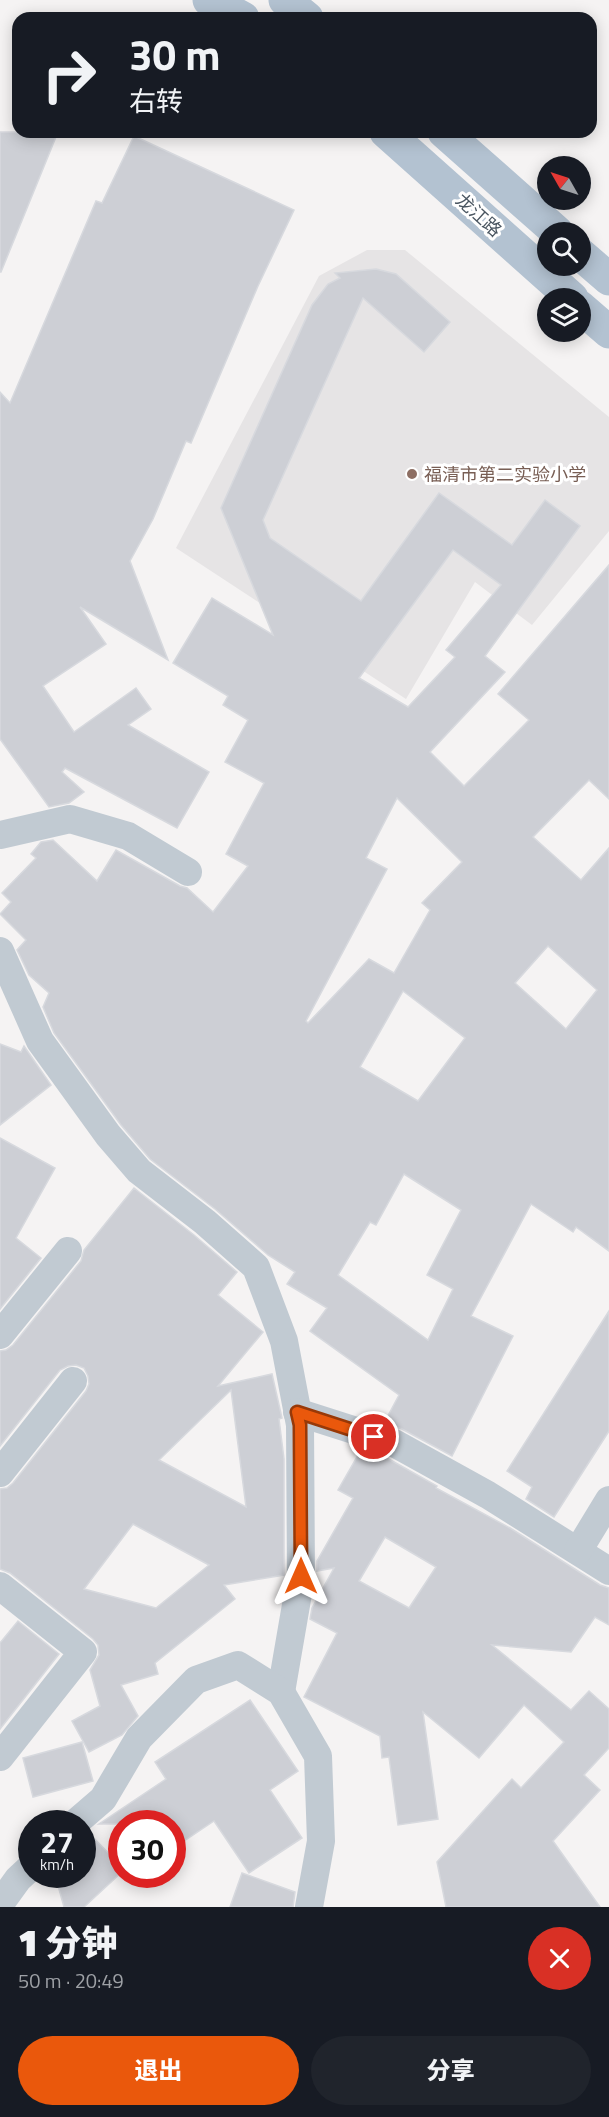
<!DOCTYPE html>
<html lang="zh">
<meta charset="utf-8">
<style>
body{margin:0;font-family:"Titillium Web","Noto Sans SC",sans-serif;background:#20242c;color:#f1f3f6;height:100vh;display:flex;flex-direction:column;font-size:22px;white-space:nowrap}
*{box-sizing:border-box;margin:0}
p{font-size:20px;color:#9ea1a6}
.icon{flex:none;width:33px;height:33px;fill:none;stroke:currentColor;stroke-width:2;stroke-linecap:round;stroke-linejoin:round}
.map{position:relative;height:1907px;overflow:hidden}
.drawer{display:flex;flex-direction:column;background:#171b24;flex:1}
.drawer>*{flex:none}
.hud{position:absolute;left:12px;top:12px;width:585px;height:126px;border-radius:18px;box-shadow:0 3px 15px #0003;background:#171b24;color:#f1f3f6;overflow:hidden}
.needle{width:39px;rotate:309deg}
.fabs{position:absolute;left:537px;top:156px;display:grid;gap:12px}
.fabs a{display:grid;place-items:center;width:54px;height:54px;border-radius:50%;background:#171b24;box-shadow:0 3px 15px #0003;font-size:30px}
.speed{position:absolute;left:18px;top:1810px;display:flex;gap:12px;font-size:30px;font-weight:700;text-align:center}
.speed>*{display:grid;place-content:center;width:78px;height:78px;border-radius:50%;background:#171b24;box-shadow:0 3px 15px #0003;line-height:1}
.speed small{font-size:15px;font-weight:400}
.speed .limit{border:9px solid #d22;background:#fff;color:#111}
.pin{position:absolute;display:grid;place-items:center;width:51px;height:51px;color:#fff;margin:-26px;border:3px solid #fff;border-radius:50%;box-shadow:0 2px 6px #0007}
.me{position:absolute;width:66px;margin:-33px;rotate:0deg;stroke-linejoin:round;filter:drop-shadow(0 0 4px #0008)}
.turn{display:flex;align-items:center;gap:21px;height:126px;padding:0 18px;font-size:27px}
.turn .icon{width:78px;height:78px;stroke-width:2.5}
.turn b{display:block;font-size:42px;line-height:51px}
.round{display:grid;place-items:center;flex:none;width:63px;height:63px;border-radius:32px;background:#20242c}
.head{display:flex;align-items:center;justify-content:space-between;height:102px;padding:0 18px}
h1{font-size:36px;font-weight:800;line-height:45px}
.action{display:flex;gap:12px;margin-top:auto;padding:12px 18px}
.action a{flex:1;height:69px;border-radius:36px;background:#ea580c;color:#fff;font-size:24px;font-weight:800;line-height:69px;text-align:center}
.action a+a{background:#20242c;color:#f1f3f6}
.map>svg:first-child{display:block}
</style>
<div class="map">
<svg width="609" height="1907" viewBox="0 0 609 1907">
<rect width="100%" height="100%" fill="#f5f3f3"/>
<polygon fill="#e6e4e5" points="367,250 405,250 609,417 609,531 532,625 475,582 406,699 176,548 319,276"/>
<g fill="#cdcfd5" stroke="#d7d9de" stroke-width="1.5" fill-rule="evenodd">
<polygon points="0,132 58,132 1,272 0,272"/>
<polygon points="134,136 294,210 258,286 191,443 186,441 153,519 130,561 168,660 80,607 106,644 43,686 74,732 136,688 151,709 128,725 209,772 177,828 65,768 62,772 84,792 69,803 49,807 0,739 0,392 10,403 96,201 102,203"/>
<path d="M376,269l20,5 54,48 -26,30 -61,-54 -100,222 7,18 91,63 78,-108 73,52 33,-45 35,26 -95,130 20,16 -75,80 34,34 65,-66 -31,-26 111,-129v234l-20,-19 -56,57 48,43 28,-32v403l-33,-24 -3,5 -42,-28 -60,112 42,20 -61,120 -50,-27 -18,-6 15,-28 -89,-64 17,-23 -40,-24 8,-12 -27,-17 -53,-46 -65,-50 -29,-34 -67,-92 -11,-26 6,-14 -20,-18 -12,-25 9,-10 -26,-26 11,-12 -9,-9 34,-35 -5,-4 10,-12 12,-2 44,41 19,-31 64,36 7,2 26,24 35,-46 -22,-12 38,-71 -39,-21 23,-42 -25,-15 5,-9 -55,-33 39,-65 61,37 -52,-127 91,-203 16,-21 12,-6 -5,-5zM453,550l48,35 -55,65 9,7 -47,50 -49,-29zM397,798l65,64 -40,41 8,7 -36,63 -25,-14 -61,64 -2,-2 81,-152 -21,-11zM548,946l49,44 -31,39 -51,-46zM403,991l62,47 -47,63 -58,-34zM404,1174l57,36 -34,65 26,14 -25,51 -90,-65 32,-53 6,3z"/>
<polygon points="0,1044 21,1052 24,1046 51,1085 0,1125"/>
<polygon points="0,1138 55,1168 16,1238 41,1258 0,1309"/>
<path d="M134,1188l60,47 43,37 -19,23 45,37 -45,54 54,-12 10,44 -3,1 5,40v116l-60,10 11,14 -80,64 3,11 -37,11 17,31 -16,19 -33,17 -17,-31 28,-15 -10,-36 9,-15 -1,-10 -5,-6 -83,-66 -10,-4v-80l7,-1 6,-5 73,-92 3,-7 -1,-8 -4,-8 -8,-3 -8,1 -8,4 -60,76v-95l6,-1 7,-5 68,-84 3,-11zM231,1390l15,117 -87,-47zM133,1524l76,41 -53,43 -72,-19z"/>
<polygon points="609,1311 609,1431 554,1517 526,1499 532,1487 507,1471"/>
<path d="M361,1450l26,8 50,28 -1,2 74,40 90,57 9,3v37l-14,-8 -24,35 -79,-7 79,65 18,-19 20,18v39l-25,27 16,15 -47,51 47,66h-154l-9,-45 75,-83 9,9 43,-46 -40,-37 -45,53 -56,-46 15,107 -40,6 -9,-68 -7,1 -2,-22 -76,-39 33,-64 -27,-14 2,-11 22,-40 -17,3v-10l36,-63 -15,-8zM385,1537l51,30 -27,41 -50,-27z"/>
<polygon points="18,1621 59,1654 0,1729 0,1643"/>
<polygon points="250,1700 298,1771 270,1790 302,1838 249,1873 214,1821 172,1849 172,1824 99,1824 166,1779 155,1762"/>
<polygon points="82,1742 93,1781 33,1797 23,1758"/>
<polygon points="89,1833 122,1867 122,1872 84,1907 64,1907 55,1875 82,1875 82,1838"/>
<polygon points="242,1873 295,1892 293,1907 230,1907"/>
</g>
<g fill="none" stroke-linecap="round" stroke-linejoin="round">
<g stroke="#c1cad2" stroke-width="28">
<polyline points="0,835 70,819 128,836 188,872"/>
<polyline points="0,951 40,1041 108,1135 139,1171 205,1222 256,1267 284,1341 300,1425 301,1576 281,1692"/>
<polyline points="0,1335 68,1251"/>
<polyline points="297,1412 394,1443 488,1495 609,1571"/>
<polyline points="0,1473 73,1381"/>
<polyline points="578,1551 609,1500"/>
<polyline points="0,1586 83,1652 0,1757"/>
<polyline points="74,1824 103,1799 139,1738 196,1680 238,1665 281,1692 318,1756 321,1841 309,1907"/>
<polyline points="0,1904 18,1879 32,1866"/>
</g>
<g stroke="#b3c2d1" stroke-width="33">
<polyline points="209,0 243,18"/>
<polyline points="285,0 307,18"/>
<polyline points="386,132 572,298"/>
<polyline points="444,132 557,232"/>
<polyline points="580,254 609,279"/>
<polyline points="580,307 609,332"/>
</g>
</g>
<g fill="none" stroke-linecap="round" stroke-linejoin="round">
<g stroke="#983908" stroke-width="15">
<polyline id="route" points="301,1576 300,1425 297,1412 374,1437"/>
</g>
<use href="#route" stroke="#ea580c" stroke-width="10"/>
</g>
<circle fill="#8d6e63" stroke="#fff" stroke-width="2" cx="412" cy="474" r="6"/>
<g text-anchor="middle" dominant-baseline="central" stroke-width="6" stroke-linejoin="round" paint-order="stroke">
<g font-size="18" fill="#4a5661" stroke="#fff">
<text transform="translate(479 215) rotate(42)">龙江路</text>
</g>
<g font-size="18" fill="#785e54" stroke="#fff" text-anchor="start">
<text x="424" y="474">福清市第二实验小学</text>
</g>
</g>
</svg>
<div class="fabs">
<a><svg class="needle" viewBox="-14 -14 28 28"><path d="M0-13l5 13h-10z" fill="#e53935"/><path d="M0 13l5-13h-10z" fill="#9ea1a6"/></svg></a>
<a><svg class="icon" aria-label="search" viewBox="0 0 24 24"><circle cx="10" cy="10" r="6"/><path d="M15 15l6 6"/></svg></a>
<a><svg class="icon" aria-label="layers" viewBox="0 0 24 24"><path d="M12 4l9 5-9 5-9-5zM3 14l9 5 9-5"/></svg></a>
</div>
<div class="speed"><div>27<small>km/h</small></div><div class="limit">30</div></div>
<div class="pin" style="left:374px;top:1437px;background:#d93025"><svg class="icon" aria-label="arrive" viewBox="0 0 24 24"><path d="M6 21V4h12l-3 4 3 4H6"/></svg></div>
<svg class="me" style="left:301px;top:1576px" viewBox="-20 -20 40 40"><path d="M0-17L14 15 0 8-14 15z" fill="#ea580c" stroke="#fff" stroke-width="4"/></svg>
<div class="hud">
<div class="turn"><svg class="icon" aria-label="right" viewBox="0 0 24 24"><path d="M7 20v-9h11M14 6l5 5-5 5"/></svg><div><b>30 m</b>右转</div></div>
</div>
</div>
<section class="drawer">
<div class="head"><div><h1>1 分钟</h1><p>50 m · 20:49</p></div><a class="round" style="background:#d93025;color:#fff"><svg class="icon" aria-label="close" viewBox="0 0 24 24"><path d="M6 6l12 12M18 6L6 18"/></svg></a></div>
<div class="action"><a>退出</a><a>分享</a></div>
</section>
